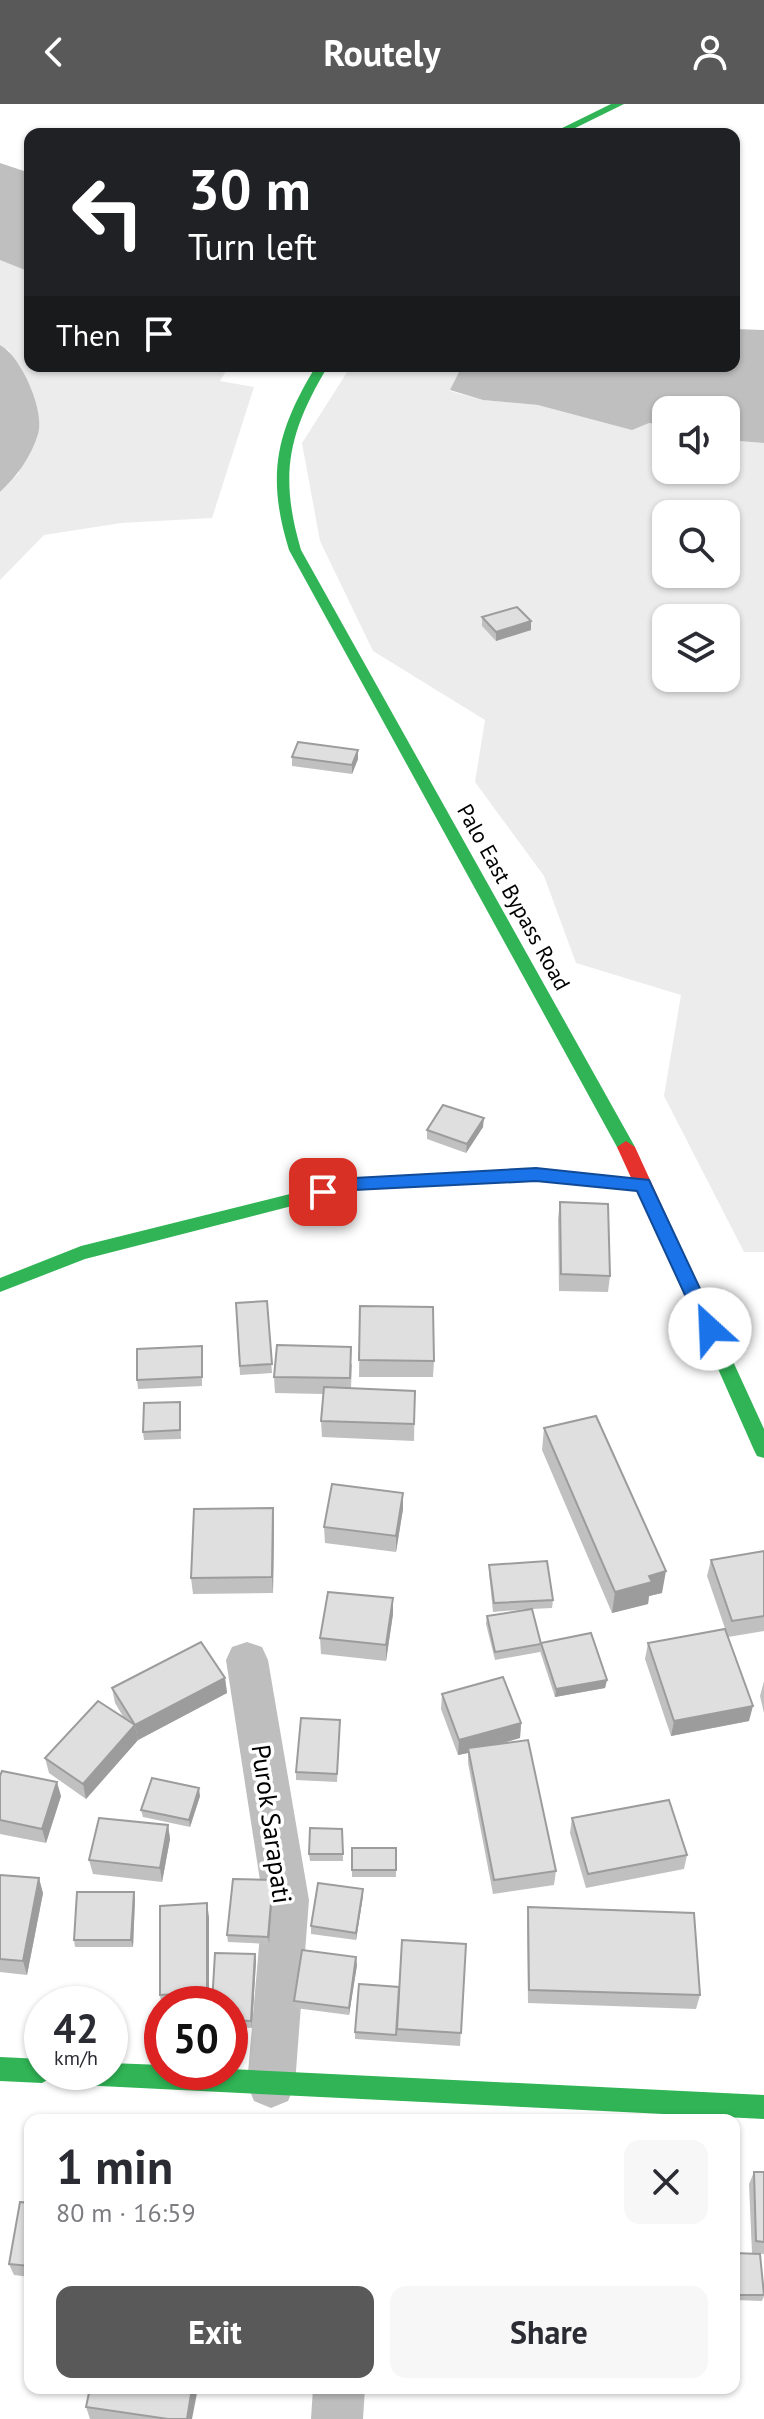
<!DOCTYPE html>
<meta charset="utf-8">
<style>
body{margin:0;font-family:"PT Sans",sans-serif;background:#f7f7f7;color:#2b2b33;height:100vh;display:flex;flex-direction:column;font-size:30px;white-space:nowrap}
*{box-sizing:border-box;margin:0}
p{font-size:26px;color:#7c7c81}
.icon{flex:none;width:44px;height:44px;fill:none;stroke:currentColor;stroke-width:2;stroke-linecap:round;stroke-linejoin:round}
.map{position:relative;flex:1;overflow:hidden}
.panel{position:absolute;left:24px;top:2010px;width:716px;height:280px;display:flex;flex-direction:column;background:#fff;border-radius:16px;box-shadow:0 2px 6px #0004}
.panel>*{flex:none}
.banner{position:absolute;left:24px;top:24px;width:716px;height:244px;border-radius:16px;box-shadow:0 2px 6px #0004;background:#202124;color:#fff;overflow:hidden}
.buttons{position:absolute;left:652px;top:292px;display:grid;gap:16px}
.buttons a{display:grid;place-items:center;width:88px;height:88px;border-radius:16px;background:#fff;box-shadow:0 2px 6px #0004;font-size:40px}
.speed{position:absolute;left:24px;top:1882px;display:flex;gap:16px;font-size:40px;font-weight:700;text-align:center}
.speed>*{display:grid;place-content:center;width:104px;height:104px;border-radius:50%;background:#fff;box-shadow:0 2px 6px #0004;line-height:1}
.speed small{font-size:20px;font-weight:400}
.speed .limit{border:12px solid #d22;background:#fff;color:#111}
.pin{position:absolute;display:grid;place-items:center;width:68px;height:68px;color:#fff;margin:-34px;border-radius:16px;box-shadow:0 4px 12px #0006}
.me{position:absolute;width:88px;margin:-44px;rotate:335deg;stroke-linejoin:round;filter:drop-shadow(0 0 6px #0008)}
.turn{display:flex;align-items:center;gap:28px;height:168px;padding:0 32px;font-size:36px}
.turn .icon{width:104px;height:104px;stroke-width:2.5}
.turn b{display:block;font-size:56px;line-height:68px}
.then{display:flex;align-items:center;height:76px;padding:0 32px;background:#0003;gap:16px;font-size:30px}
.round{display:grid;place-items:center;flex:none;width:84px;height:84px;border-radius:16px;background:#f7f7f7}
.overview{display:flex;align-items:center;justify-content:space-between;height:136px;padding:0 32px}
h1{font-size:48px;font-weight:700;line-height:60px}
.cta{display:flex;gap:16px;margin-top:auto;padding:16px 32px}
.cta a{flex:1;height:92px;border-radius:16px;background:#595959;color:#fff;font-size:32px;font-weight:700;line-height:92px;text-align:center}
.cta a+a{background:#f7f7f7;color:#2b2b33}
header{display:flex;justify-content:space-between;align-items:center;height:104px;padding:0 32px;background:#595959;color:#fff;font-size:36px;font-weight:700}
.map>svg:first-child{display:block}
</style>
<header><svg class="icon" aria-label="back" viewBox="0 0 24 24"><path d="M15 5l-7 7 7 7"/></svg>Routely<svg class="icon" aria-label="person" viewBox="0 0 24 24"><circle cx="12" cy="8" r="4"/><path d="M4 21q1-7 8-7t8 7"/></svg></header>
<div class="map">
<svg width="764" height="2315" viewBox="0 0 764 2315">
<rect width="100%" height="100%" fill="#fff"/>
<g fill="#ececec" fill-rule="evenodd">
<polygon points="0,156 30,168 30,262 229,262 220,277 254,283 212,414 121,419 44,431 0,476 0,388 19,369 10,247 0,241"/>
<path d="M351,262h111l-12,25 33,9 55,5 128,21v44h60v-30l38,3v809h-20l-80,-156 17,-101 -105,-32 -32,-87 -69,-94 10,-62 -112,-69 -53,-110 -18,-98zM666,410h60v60h-60zM666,514h60v60h-60z"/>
</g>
<g fill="#bfbfbf">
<polygon points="0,59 30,69 30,168 0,156"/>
<polygon points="734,225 764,226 764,339 726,336 726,306 666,306 666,322 649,319 632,326 538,301 483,296 450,286 462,262 734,262"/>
<path d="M0,241c21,11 45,66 38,89 -7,23 -21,42 -38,58z"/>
</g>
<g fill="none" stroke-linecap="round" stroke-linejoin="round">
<g fill="#bebebe" fill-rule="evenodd">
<polygon points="247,1538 262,1543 268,1556 309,1796 295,1980 288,1997 271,2004 254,1997 247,1980 263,1796 226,1556 232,1543"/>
<polygon points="313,2284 365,2284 363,2315 311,2315"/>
</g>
<g fill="#30b455" fill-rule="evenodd">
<polygon points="611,0 624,0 563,30 550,30"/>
<path d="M316,262h12c-40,67 -49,109 -27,184l334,597 -3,4 -6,2 -9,-6 -328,-597c-23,-75 -13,-118 27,-184z"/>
<polygon points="536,1065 643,1075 652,1081 643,1087 536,1077 354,1086 85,1155 0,1188 0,1174 81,1142 354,1074"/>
<polygon points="716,1233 723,1235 725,1240 764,1325 764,1354 757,1352 754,1346 707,1240 709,1235"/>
<polygon points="0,1953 42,1955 42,1968 110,1968 110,1959 162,1961 162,1968 230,1968 230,1965 764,1991 764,2015 60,1980 51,1974 42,1979 0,1977"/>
</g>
<polygon fill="#e5322d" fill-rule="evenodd" points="626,1037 635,1043 725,1240 723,1245 709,1245 707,1240 617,1043"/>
</g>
<g fill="#c0c0c0">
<polygon points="482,513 531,526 496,537 482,522"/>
<polygon points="358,646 358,655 352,670 292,662 292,653"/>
<polygon points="483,1023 466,1049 427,1035 427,1026"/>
<polygon points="560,1098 610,1172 608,1188 559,1187 558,1115"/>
<polygon points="267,1197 272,1269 240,1271 236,1199"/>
<polygon points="360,1202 434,1257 433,1273 359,1273"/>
<polygon points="202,1242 202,1282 138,1285 137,1276"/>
<polygon points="352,1260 351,1284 415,1287 414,1337 322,1333 321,1317 323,1290 275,1289 274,1273"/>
<polygon points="180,1298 181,1335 144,1336 143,1328"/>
<polygon points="544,1324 662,1489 649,1492 648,1500 612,1509 542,1346"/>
<polygon points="403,1389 403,1405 396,1448 325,1439 324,1423"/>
<polygon points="273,1404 274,1420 273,1489 193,1490 191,1474"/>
<polygon points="764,1447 764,1527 728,1533 707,1472 711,1456"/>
<polygon points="489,1461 553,1496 552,1504 532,1505 541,1540 607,1576 605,1584 555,1593 540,1547 540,1548 495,1556 486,1520 487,1512 529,1505 493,1508 489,1469"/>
<polygon points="393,1494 393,1510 386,1557 321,1550 320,1534"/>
<polygon points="648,1539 749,1617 671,1632 645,1555"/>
<polygon points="225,1574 227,1589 138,1636 86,1695 49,1669 45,1654 124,1614 115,1599 112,1584"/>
<polygon points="764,1577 764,1609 760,1592"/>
<polygon points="442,1590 521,1619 520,1634 504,1639 556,1767 554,1781 493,1790 468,1659 468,1649 458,1651 441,1605"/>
<polygon points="340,1616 337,1678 296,1676 296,1668"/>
<polygon points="0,1672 61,1692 46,1739 0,1730"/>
<polygon points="200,1692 190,1723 143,1713 141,1706"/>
<polygon points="572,1714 687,1751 684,1765 586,1784 570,1729"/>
<polygon points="168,1721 170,1735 162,1778 93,1770 89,1756"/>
<polygon points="342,1725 343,1757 310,1757 309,1750"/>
<rect x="352" y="1744" width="44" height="29"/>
<polygon points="0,1771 43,1789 27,1871 0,1868"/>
<polygon points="273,1783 269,1840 228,1838 227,1831"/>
<polygon points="363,1785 363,1792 356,1836 311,1830 311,1822"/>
<polygon points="134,1788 135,1795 133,1843 75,1843 74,1836"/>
<polygon points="528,1803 700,1891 696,1905 528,1899 527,1817"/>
<polygon points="209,1813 209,1900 162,1900 162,1903 160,1891"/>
<polygon points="466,1840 460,1942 355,1935 355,1928 399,1883"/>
<polygon points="255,1850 256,1857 252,1924 230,1923 230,1900"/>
<polygon points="357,1861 349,1911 295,1904 294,1897"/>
<polygon points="754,2068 764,2068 764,2150 752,2149 749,2080"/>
<polygon points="30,2099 30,2173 14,2171 9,2160"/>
<polygon points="734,2149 764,2187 764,2192 762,2197 734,2196"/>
<polygon points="86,2303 192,2315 90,2315"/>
</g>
<g fill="#9c9c9c">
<polygon points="531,517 531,526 496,537 496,528"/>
<polygon points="358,646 358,655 352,670 352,661"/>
<polygon points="484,1014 483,1023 466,1049 467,1040"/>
<polygon points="403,1389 403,1405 396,1448 396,1432"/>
<polygon points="273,1404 274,1420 273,1489 272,1473"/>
<polygon points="666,1467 662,1489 649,1492 648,1500 612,1509 615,1488 649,1472"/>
<polygon points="393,1494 393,1510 386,1557 386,1541"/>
<polygon points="225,1574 227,1589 138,1636 135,1621"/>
<polygon points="607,1576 605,1584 555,1593 556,1585"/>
<polygon points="753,1602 749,1617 671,1632 674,1617"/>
<polygon points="521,1619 520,1634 469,1648 468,1644 468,1649 458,1651 459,1636"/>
<polygon points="135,1621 138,1636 86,1695 83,1680"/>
<polygon points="57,1678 61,1692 46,1739 42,1725"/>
<polygon points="199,1684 200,1692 190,1723 189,1716"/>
<polygon points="168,1721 170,1735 162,1778 160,1764"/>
<polygon points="39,1774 43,1789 27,1871 23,1857"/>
<polygon points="273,1776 273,1783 269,1840 268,1833"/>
<polygon points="363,1785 363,1792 356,1836 356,1829"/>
<polygon points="134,1788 135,1795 133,1843 131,1836"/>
<polygon points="207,1799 209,1813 209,1900 207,1888"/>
<polygon points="255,1850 256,1857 252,1924 251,1917"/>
<polygon points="356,1853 357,1861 349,1911 349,1904"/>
<polygon points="192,2284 198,2284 192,2315 187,2315"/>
</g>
<g fill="#dfdfdf" stroke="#9c9c9c" stroke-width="2">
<polygon points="517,503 531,517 496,528 482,513"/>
<polygon points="298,638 358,646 352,661 292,653"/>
<polygon points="443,1001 484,1014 467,1040 427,1026"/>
<polygon points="560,1098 608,1100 610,1172 561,1170"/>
<polygon points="267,1197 272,1260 240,1262 236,1199"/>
<polygon points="360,1202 433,1203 434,1257 359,1256"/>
<polygon points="277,1241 351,1243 350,1274 274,1273"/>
<polygon points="202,1242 202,1273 137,1276 137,1245"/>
<polygon points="324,1283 415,1287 414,1320 321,1317"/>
<polygon points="180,1298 180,1326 143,1328 144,1299"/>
<polygon points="596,1312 666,1467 649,1472 652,1478 615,1488 544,1324"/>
<polygon points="332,1380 403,1389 396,1432 324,1423"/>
<polygon points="273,1404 272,1473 191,1474 194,1405"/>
<polygon points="764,1447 764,1512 732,1517 711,1456"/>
<polygon points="547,1457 553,1496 494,1499 489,1461"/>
<polygon points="328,1488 393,1494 386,1541 320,1534"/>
<polygon points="532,1505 541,1540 495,1548 487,1512"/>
<polygon points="725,1525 753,1602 674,1617 648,1539"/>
<polygon points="591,1529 607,1576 556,1585 541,1539"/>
<polygon points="201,1538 225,1574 135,1621 112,1584"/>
<polygon points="503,1573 521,1619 459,1636 442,1590"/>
<polygon points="98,1597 135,1621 83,1680 45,1654"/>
<polygon points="301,1614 340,1616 337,1670 296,1668"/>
<polygon points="528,1636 556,1767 494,1776 468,1644"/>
<polygon points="2,1667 57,1678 42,1725 0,1716 0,1672"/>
<polygon points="152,1674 199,1684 189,1716 141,1706"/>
<polygon points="669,1696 687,1751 588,1770 572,1714"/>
<polygon points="99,1714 168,1721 160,1764 89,1756"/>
<polygon points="310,1724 342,1725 343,1750 309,1750"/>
<rect x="352" y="1744" width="44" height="22"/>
<polygon points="0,1771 39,1774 23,1857 0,1855"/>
<polygon points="233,1775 273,1776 268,1833 227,1831"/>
<polygon points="318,1779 363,1785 356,1829 311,1822"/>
<polygon points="77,1788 134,1788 131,1836 74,1836"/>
<polygon points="207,1799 207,1888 160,1891 160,1802"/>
<polygon points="528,1803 694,1809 700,1891 529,1886"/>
<polygon points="402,1836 466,1840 461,1929 397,1925"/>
<polygon points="302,1846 356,1853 349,1904 294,1897"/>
<polygon points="215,1849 255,1850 251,1917 230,1916 230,1900 212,1900"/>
<polygon points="359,1880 399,1883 396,1931 355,1928"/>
<polygon points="754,2068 764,2068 764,2138 756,2137"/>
<polygon points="20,2098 30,2099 30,2162 9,2160"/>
<polygon points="734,2149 760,2150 764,2191 734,2191"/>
<polygon points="90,2284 192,2284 187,2315 168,2315 86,2303"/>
</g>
<polygon fill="#1a73e8" stroke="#114b97" stroke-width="2" points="536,1064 649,1076 719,1225 716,1230 703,1230 637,1087 536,1077 354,1086 323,1094 315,1088 317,1083 354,1074"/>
<g text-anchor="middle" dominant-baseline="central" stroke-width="7" stroke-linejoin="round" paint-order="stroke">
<g font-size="22" fill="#000" stroke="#fff">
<text transform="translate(514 793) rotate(61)">Palo East Bypass Road</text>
</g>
<g font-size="26" fill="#000" stroke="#fff">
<text transform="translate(272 1720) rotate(82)">Purok Sarapati</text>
</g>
</g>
</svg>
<div class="buttons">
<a><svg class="icon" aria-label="sound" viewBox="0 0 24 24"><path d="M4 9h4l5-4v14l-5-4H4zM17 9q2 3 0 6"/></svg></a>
<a><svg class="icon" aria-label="search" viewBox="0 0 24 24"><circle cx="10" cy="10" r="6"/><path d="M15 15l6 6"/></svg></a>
<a><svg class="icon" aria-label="layers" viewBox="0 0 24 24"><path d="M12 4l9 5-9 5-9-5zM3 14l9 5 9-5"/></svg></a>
</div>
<div class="speed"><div>42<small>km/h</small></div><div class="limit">50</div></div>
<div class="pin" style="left:323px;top:1088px;background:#d93025"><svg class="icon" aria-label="arrive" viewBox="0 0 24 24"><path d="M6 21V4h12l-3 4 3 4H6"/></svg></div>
<svg class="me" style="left:710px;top:1225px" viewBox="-20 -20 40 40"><circle r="19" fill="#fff"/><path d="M0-13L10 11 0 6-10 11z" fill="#1a73e8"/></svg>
<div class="banner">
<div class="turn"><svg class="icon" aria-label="left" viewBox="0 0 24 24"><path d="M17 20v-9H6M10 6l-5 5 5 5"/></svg><div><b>30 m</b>Turn left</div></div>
<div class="then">Then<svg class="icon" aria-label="arrive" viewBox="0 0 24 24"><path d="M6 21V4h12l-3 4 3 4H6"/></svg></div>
</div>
<section class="panel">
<div class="overview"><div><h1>1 min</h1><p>80 m · 16:59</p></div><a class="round"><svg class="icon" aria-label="close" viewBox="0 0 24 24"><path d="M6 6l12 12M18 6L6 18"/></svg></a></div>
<div class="cta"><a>Exit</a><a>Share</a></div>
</section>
</div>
